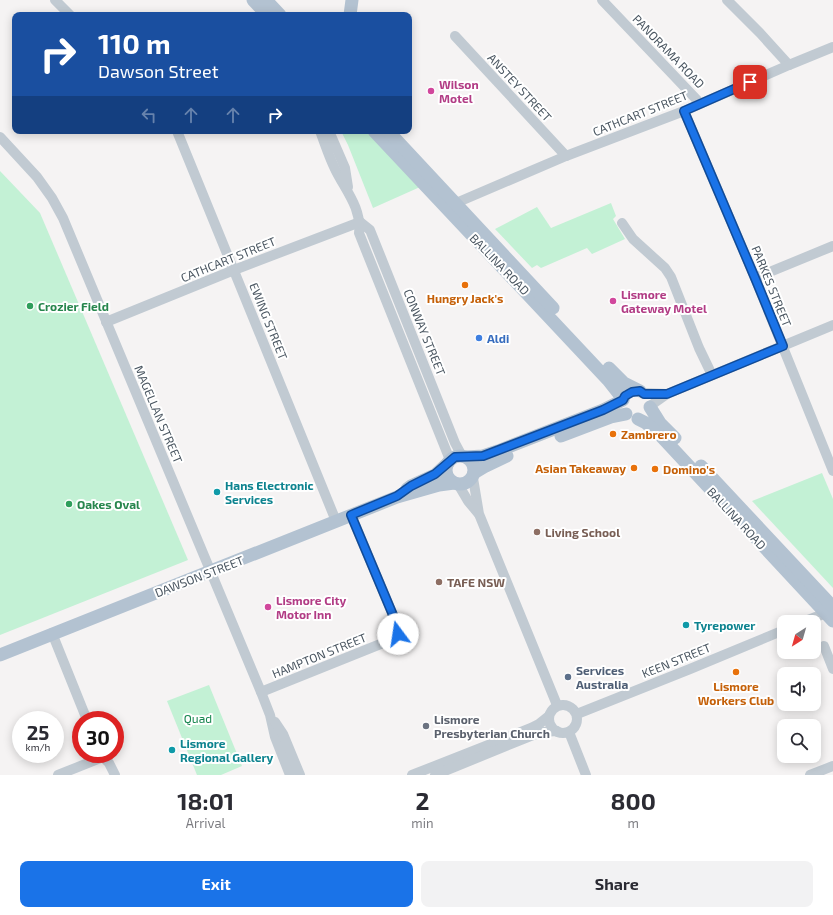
<!DOCTYPE html>
<style>
body{margin:0;font-family:"Exo 2",sans-serif;background:#f2f2f3;color:#2b2b33;height:100vh;display:flex;flex-direction:column;font-size:15px;white-space:nowrap}
*{box-sizing:border-box;margin:0}
p{font-size:13px;color:#7c7c81}
.icon{flex:none;width:22px;height:22px;fill:none;stroke:currentColor;stroke-width:2;stroke-linecap:round;stroke-linejoin:round}
.map{position:relative;height:775px;overflow:hidden}
.sheet{display:flex;flex-direction:column;background:#fff;flex:1}
.sheet>*{flex:none}
.top-card{position:absolute;left:12px;top:12px;width:400px;height:122px;border-radius:8px;box-shadow:0 2px 10px #0003;background:#1a4fa0;color:#fff;overflow:hidden}
.needle{width:26px;rotate:217deg}
.buttons{position:absolute;left:777px;top:615px;display:grid;gap:8px}
.buttons a{display:grid;place-items:center;width:44px;height:44px;border-radius:8px;background:#fff;box-shadow:0 2px 10px #0003;font-size:20px}
.speed{position:absolute;left:12px;top:711px;display:flex;gap:8px;font-size:20px;font-weight:700;text-align:center}
.speed>*{display:grid;place-content:center;width:52px;height:52px;border-radius:50%;background:#fff;box-shadow:0 2px 10px #0003;line-height:1}
.speed small{font-size:10px;font-weight:400}
.speed .limit{border:6px solid #d22;background:#fff;color:#111}
.pin{position:absolute;display:grid;place-items:center;width:34px;height:34px;color:#fff;margin:-17px;border-radius:8px;box-shadow:0 2px 6px #0006}
.me{position:absolute;width:44px;margin:-22px;rotate:346deg;stroke-linejoin:round;filter:drop-shadow(0 0 3px #0008)}
.turn{display:flex;align-items:center;gap:14px;height:84px;padding:0 20px;font-size:18px}
.turn .icon{width:52px;height:52px;stroke-width:2.5}
.turn b{display:block;font-size:28px;line-height:34px}
.lanes{display:flex;align-items:center;height:38px;padding:0 20px;background:#0003;justify-content:center;gap:20px;direction:ltr}
.lanes .off{opacity:.35}
.eta{display:flex;justify-content:space-evenly;align-items:center;height:68px;text-align:center}
.eta b{font-size:24px;font-weight:700;line-height:28px}
.button{display:flex;gap:8px;margin-top:auto;padding:8px 20px}
.button a{flex:1;height:46px;border-radius:8px;background:#1a73e8;color:#fff;font-size:16px;font-weight:700;line-height:46px;text-align:center}
.button a+a{background:#f2f2f3;color:#2b2b33}
.map>svg:first-child{display:block}
</style>
<div class="map">
<svg width="833" height="775" viewBox="0 0 833 775">
<rect width="100%" height="100%" fill="#f5f3f3"/>
<g fill="#c3f1d5">
<polygon points="341,131 367,131 420,187 373,208 348,145"/>
<polygon points="0,171 40,213 188,560 0,635"/>
<polygon points="611,203 616,216 613,219 625,239 592,254 587,248 541,268 537,265 532,268 495,229 537,207 551,228"/>
<polygon points="822,473 833,499 833,588 752,501"/>
<polygon points="209,685 242,766 221,775 197,775 167,701"/>
</g>
<g fill="none" stroke-linecap="round" stroke-linejoin="round">
<g stroke="#c1cad2" stroke-width="10">
<polyline points="55,0 70,15"/>
<polyline points="602,0 697,100 699,104"/>
<polyline points="727,0 760,33 789,65"/>
<polyline points="455,36 566,156"/>
<polyline points="684,111 755,278 833,471"/>
<polyline points="177,131 336,521"/>
<path d="M320,131c5,13 9,26 15,38 10,21 27,39 24,64l91,227"/>
<polyline points="329,131 345,168 348,187"/>
<polyline points="0,137 37,177 52,198 63,218 261,692 270,715 275,737 290,775"/>
<polyline points="456,203 566,156 684,111 789,65 833,47"/>
<polyline points="360,222 370,230 455,443 462,456"/>
<polyline points="622,223 633,239 665,268 671,277 699,348 712,375"/>
<polyline points="755,278 833,246"/>
<polyline points="106,322 234,270 360,222"/>
<polyline points="644,393 667,394"/>
<polyline points="650,406 667,394 833,325"/>
<polyline points="473,478 479,514 557,705"/>
<polyline points="458,484 468,501 478,513"/>
<polyline points="803,622 826,613"/>
<polyline points="52,633 87,720"/>
<polyline points="824,646 833,669"/>
<path d="M261,692l132,-53c5,-3 6,-7 5,-12l-47,-112"/>
<circle cx="563" cy="719" r="14"/>
<polyline points="577,714 690,669 784,630"/>
<polyline points="275,722 283,734 300,775"/>
<polyline points="569,732 586,775"/>
<polyline points="58,775 103,757 109,763 115,775"/>
<polyline points="412,775 531,728 539,724 549,716"/>
<polyline points="435,775 533,735 543,732 557,731"/>
<polyline points="810,775 833,766"/>
</g>
<g stroke="#b3c2d1" stroke-width="13">
<polyline points="253,0 267,15"/>
<polyline points="266,0 280,15"/>
<polyline points="350,15 352,0"/>
<polyline points="374,131 608,380 623,399"/>
<polyline points="388,131 553,308"/>
<polyline points="609,368 624,383 640,391"/>
<polyline points="650,407 660,423 675,438"/>
<polyline points="638,419 646,423 661,436 833,621"/>
<polyline points="561,436 611,417 626,414"/>
<circle cx="460" cy="470" r="14"/>
<polyline points="466,457 483,456 498,451 603,410 623,400"/>
<polyline points="701,466 833,607"/>
<polyline points="474,473 484,467 507,456"/>
<polyline points="407,489 411,486 435,475 448,463"/>
<polyline points="0,655 397,497 439,485 454,483"/>
</g>
</g>
<g fill="none" stroke-linecap="round" stroke-linejoin="round">
<g stroke="#114b97" stroke-width="10">
<polyline id="route" points="398,634 399,631 398,627 351,515 397,496 411,486 435,474 455,457 483,456 603,410 623,400 625,396 632,392 640,391 644,394 667,394 783,346 755,278 684,111 750,82"/>
</g>
<use href="#route" stroke="#1a73e8" stroke-width="7"/>
</g>
<g fill="#d1479c" stroke="#fff" stroke-width="1.5">
<circle cx="431" cy="91" r="4"/>
<circle cx="613" cy="301" r="4"/>
<circle cx="268" cy="607" r="4"/>
</g>
<g fill="#e8710a" stroke="#fff" stroke-width="1.5">
<circle cx="465" cy="285" r="4"/>
<circle cx="613" cy="434" r="4"/>
<circle cx="634" cy="468" r="4"/>
<circle cx="655" cy="469" r="4"/>
<circle cx="736" cy="672" r="4"/>
</g>
<g fill="#2e9e5b" stroke="#fff" stroke-width="1.5">
<circle cx="30" cy="306" r="4"/>
<circle cx="69" cy="504" r="4"/>
</g>
<circle fill="#3f7fe0" stroke="#fff" stroke-width="1.5" cx="479" cy="338" r="4"/>
<g fill="#0f9aa8" stroke="#fff" stroke-width="1.5">
<circle cx="217" cy="492" r="4"/>
<circle cx="686" cy="625" r="4"/>
<circle cx="172" cy="750" r="4"/>
</g>
<g fill="#8d6e63" stroke="#fff" stroke-width="1.5">
<circle cx="537" cy="532" r="4"/>
<circle cx="439" cy="582" r="4"/>
</g>
<circle fill="#5c6f8a" stroke="#fff" stroke-width="1.5" cx="568" cy="677" r="4"/>
<circle fill="#6b7280" stroke="#fff" stroke-width="1.5" cx="426" cy="726" r="4"/>
<g text-anchor="middle" dominant-baseline="central" stroke-width="4" stroke-linejoin="round" paint-order="stroke">
<g font-size="12" fill="#4a5661" stroke="#fff">
<text transform="translate(669 51) rotate(46)">PANORAMA ROAD</text>
<text transform="translate(520 87) rotate(47)">ANSTEY STREET</text>
<text transform="translate(640 113) rotate(-22)">CATHCART STREET</text>
<text transform="translate(228 259) rotate(-22)">CATHCART STREET</text>
<text transform="translate(500 264) rotate(46)">BALLINA ROAD</text>
<text transform="translate(772 286) rotate(68)">PARKES STREET</text>
<text transform="translate(269 321) rotate(68)">EWING STREET</text>
<text transform="translate(425 332) rotate(68)">CONWAY STREET</text>
<text transform="translate(159 414) rotate(67)">MAGELLAN STREET</text>
<text transform="translate(737 518) rotate(47)">BALLINA ROAD</text>
<text transform="translate(199 576) rotate(-21)">DAWSON STREET</text>
<text transform="translate(319 655) rotate(-22)">HAMPTON STREET</text>
<text transform="translate(676 660) rotate(-22)">KEEN STREET</text>
</g>
<g font-size="12" font-weight="bold" fill="#b23c85" stroke="#fff" text-anchor="start">
<text x="439" y="84">Wilson<tspan x="439" dy="14">Motel</tspan></text>
<text x="621" y="294">Lismore<tspan x="621" dy="14">Gateway Motel</tspan></text>
<text x="276" y="600">Lismore City<tspan x="276" dy="14">Motor Inn</tspan></text>
</g>
<g font-size="12" font-weight="bold" fill="#c56008" stroke="#fff">
<text x="465" y="298">Hungry Jack's</text>
<text x="621" y="434" text-anchor="start">Zambrero</text>
<text x="626" y="468" text-anchor="end">Asian Takeaway</text>
<text x="663" y="469" text-anchor="start">Domino's</text>
<text x="736" y="686">Lismore<tspan x="736" dy="14">Workers Club</tspan></text>
</g>
<g font-size="12" font-weight="bold" fill="#27864d" stroke="#fff" text-anchor="start">
<text x="38" y="306">Crozier Field</text>
<text x="77" y="504">Oakes Oval</text>
</g>
<g font-size="12" font-weight="bold" fill="#366cbe" stroke="#fff" text-anchor="start">
<text x="487" y="338">Aldi</text>
</g>
<g font-size="12" font-weight="bold" fill="#0d838f" stroke="#fff" text-anchor="start">
<text x="225" y="485">Hans Electronic<tspan x="225" dy="14">Services</tspan></text>
<text x="694" y="625">Tyrepower</text>
<text x="180" y="743">Lismore<tspan x="180" dy="14">Regional Gallery</tspan></text>
</g>
<g font-size="12" font-weight="bold" fill="#785e54" stroke="#fff" text-anchor="start">
<text x="545" y="532">Living School</text>
<text x="447" y="582">TAFE NSW</text>
</g>
<g font-size="12" font-weight="bold" fill="#4e5e75" stroke="#fff" text-anchor="start">
<text x="576" y="670">Services<tspan x="576" dy="14">Australia</tspan></text>
</g>
<g font-size="12" fill="#17864f" stroke="#fff">
<text x="198" y="718">Quad</text>
</g>
<g font-size="12" font-weight="bold" fill="#5b616d" stroke="#fff" text-anchor="start">
<text x="434" y="719">Lismore<tspan x="434" dy="14">Presbyterian Church</tspan></text>
</g>
</g>
</svg>
<div class="buttons">
<a><svg class="needle" viewBox="-14 -14 28 28"><path d="M0-13l5 13h-10z" fill="#e53935"/><path d="M0 13l5-13h-10z" fill="#7c7c81"/></svg></a>
<a><svg class="icon" aria-label="sound" viewBox="0 0 24 24"><path d="M4 9h4l5-4v14l-5-4H4zM17 9q2 3 0 6"/></svg></a>
<a><svg class="icon" aria-label="search" viewBox="0 0 24 24"><circle cx="10" cy="10" r="6"/><path d="M15 15l6 6"/></svg></a>
</div>
<div class="speed"><div>25<small>km/h</small></div><div class="limit">30</div></div>
<div class="pin" style="left:750px;top:82px;background:#d93025"><svg class="icon" aria-label="arrive" viewBox="0 0 24 24"><path d="M6 21V4h12l-3 4 3 4H6"/></svg></div>
<svg class="me" style="left:398px;top:634px" viewBox="-20 -20 40 40"><circle r="19" fill="#fff"/><path d="M0-13L10 11 0 6-10 11z" fill="#1a73e8"/></svg>
<div class="top-card">
<div class="turn"><svg class="icon" aria-label="right" viewBox="0 0 24 24"><path d="M7 20v-9h11M14 6l5 5-5 5"/></svg><div><b>110 m</b>Dawson Street</div></div>
<div class="lanes"><svg class="icon off" aria-label="left" viewBox="0 0 24 24"><path d="M17 20v-9H6M10 6l-5 5 5 5"/></svg><svg class="icon off" aria-label="ahead" viewBox="0 0 24 24"><path d="M12 20V5M6 11l6-6 6 6"/></svg><svg class="icon off" aria-label="ahead" viewBox="0 0 24 24"><path d="M12 20V5M6 11l6-6 6 6"/></svg><svg class="icon" aria-label="right" viewBox="0 0 24 24"><path d="M7 20v-9h11M14 6l5 5-5 5"/></svg></div>
</div>
</div>
<section class="sheet">
<div class="eta">
<div><b>18:01</b><p>Arrival</p></div>
<div><b>2</b><p>min</p></div>
<div><b>800</b><p>m</p></div>
</div>
<div class="button"><a>Exit</a><a>Share</a></div>
</section>
